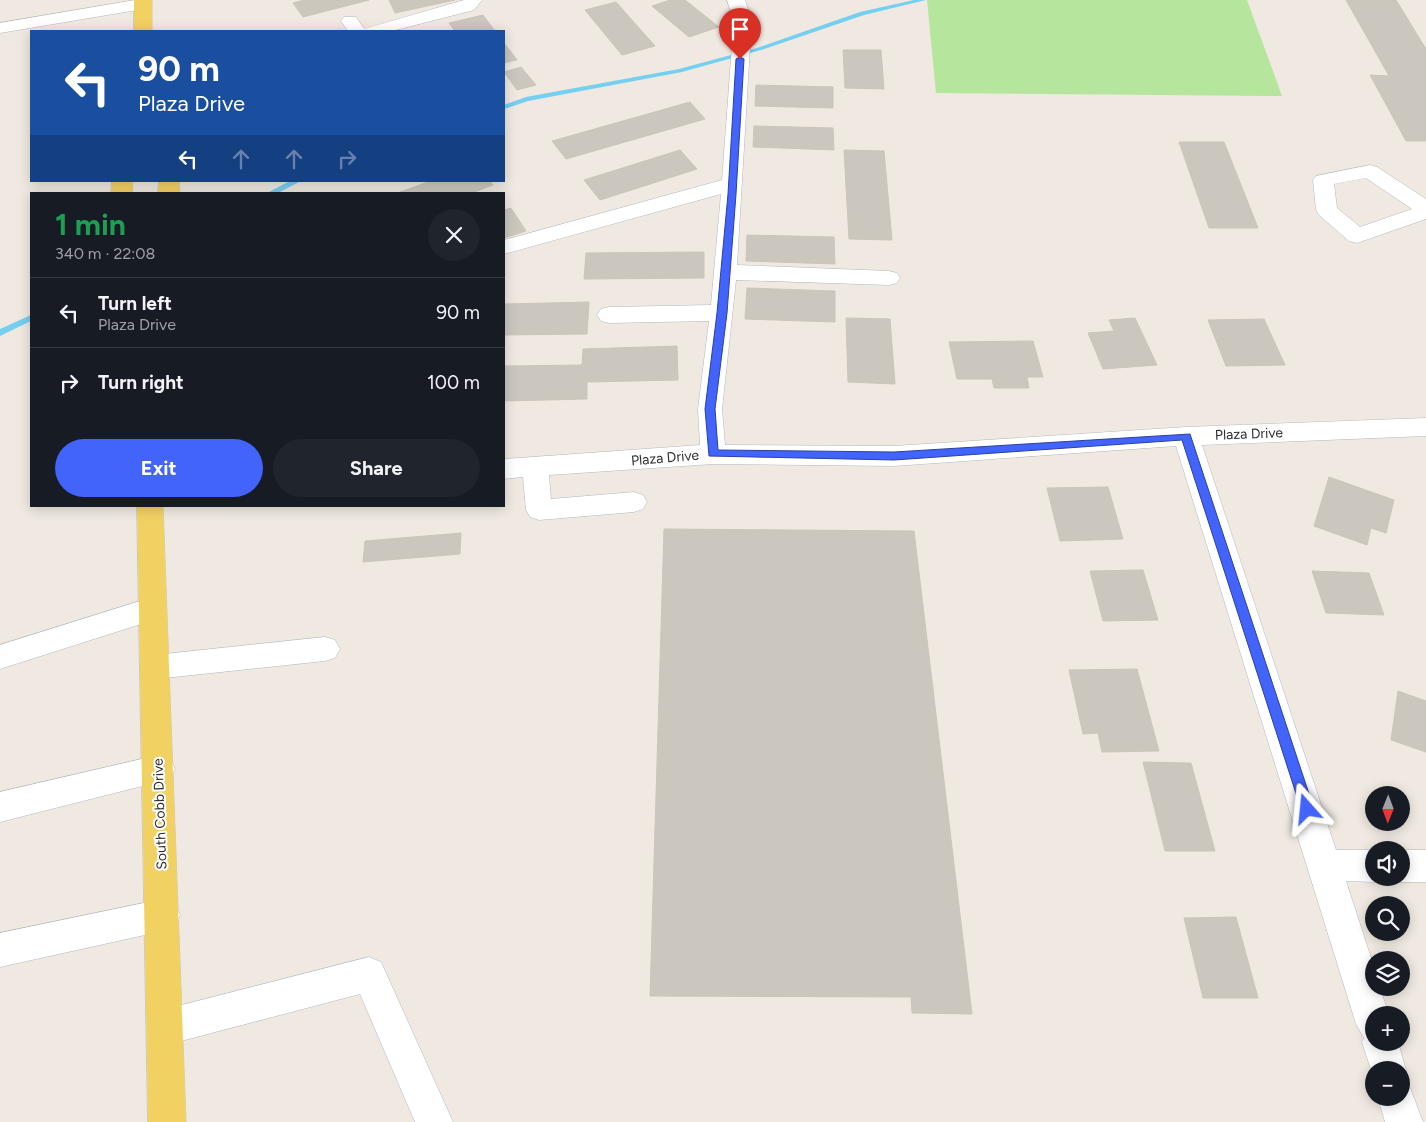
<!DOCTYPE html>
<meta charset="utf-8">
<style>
body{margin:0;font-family:Figtree,sans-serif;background:#20242c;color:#f1f3f6;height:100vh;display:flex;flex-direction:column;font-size:19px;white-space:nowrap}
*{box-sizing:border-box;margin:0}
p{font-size:16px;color:#9ea1a6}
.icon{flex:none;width:28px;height:28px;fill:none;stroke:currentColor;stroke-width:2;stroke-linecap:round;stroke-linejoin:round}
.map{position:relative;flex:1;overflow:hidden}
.drawer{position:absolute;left:30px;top:192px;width:475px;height:315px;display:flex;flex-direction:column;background:#171b24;border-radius:0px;box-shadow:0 2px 12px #0003}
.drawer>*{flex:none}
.top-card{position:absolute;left:30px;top:30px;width:475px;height:152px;border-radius:0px;box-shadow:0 2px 12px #0003;background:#1a4fa0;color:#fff;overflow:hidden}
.needle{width:32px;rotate:181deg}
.buttons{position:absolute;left:1365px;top:786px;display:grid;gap:10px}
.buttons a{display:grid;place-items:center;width:45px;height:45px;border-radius:50%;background:#171b24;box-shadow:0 2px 12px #0003;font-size:25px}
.pin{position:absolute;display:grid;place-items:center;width:42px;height:42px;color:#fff;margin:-51px -21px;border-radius:50% 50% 50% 0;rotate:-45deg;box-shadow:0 0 5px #0007}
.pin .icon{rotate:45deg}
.me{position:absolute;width:55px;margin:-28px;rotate:342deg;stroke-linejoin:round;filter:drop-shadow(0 0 4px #0008)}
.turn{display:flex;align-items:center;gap:18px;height:105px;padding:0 25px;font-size:22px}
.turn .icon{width:65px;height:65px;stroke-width:2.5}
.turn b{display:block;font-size:35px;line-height:42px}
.lanes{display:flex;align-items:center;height:48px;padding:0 25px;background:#0003;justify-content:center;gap:25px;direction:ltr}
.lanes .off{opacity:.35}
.round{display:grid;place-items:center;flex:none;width:52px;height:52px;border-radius:26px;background:#20242c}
.head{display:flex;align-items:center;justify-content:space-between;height:85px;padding:0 25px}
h1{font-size:30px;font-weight:700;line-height:38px;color:#1e9e55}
.cta{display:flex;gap:10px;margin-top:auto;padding:10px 25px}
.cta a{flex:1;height:58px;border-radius:30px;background:#4264fb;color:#fff;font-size:20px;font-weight:700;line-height:58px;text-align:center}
.cta a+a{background:#20242c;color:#f1f3f6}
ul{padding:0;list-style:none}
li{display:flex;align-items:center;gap:15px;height:70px;padding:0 25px;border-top:1px solid #363941}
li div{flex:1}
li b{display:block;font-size:19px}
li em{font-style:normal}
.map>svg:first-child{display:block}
</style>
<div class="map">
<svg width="1426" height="1122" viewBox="0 0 1426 1122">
<rect width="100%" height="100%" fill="#efe9e1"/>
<polygon fill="#b6e59e" points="927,0 1247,0 1282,96 936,93"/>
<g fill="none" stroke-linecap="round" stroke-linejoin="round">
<g fill="#75cff0" fill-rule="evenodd">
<polygon points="914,0 926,0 864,15 761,50 682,72 528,101 504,109 504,105 526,97 679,69 757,48 860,12"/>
<polygon points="290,181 301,181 276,194 265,194"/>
<polygon points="31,315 31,321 0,336 0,329"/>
</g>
</g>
<g fill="#cbc7bf" stroke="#cbc5ba">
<polygon points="304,0 369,0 303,17 293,3"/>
<polygon points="389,0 455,0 395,13"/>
<polygon points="670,0 685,0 719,27 689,37 652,6"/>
<polygon points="1346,0 1396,0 1426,49 1426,141 1406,141 1370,75 1389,76"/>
<polygon points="616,2 655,46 622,55 585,10"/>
<polygon points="483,15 495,31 455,31 449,23"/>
<polygon points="504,43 517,60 504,63"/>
<polygon points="843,50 881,50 884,89 845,88"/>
<polygon points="521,67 536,85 517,90 504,72"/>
<polygon points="756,85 833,87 833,108 755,106"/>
<polygon points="690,102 705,119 566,159 552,141"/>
<polygon points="754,126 833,128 834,150 753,147"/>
<polygon points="1179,142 1224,142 1258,228 1209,228"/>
<polygon points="680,150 697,169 600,200 584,180"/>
<polygon points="844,150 884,151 892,240 849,239"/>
<polygon points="431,181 490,181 493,185 469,194 402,194 400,192"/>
<polygon points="511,208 526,231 504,238 504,210"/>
<polygon points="747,235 834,237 835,264 746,261"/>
<polygon points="704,252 704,278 584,279 586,253"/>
<polygon points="747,288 835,291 835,322 745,319"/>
<polygon points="589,302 587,334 504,335 504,304"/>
<polygon points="846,318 890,319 895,384 848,382"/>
<polygon points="1135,318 1157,365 1103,369 1088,333 1114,331 1109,320"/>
<polygon points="1264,319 1285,365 1226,366 1208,320"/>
<polygon points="1033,341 1043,377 1027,377 1029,388 994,388 992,379 957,379 949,342"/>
<polygon points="677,346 678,380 587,382 587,399 504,401 504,366 582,365 583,349"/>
<polygon points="1329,477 1394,500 1386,533 1371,528 1367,545 1314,526"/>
<polygon points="1108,487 1123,539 1060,541 1047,488"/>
<polygon points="664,529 914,531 972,1014 912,1013 911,997 650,996"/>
<polygon points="461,533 460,554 363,562 365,541"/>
<polygon points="1143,570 1158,620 1103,621 1090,571"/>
<polygon points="1312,571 1369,573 1384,615 1326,613"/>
<polygon points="1137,669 1159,751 1102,752 1098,733 1083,734 1069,670"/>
<polygon points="1398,691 1426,701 1426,752 1391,740"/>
<polygon points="1143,762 1191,763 1215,851 1165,851"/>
<polygon points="1236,917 1258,998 1203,998 1184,918"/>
</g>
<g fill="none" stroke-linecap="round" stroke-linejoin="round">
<g stroke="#b4b7c1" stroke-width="1">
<g id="minor">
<polygon points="135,0 148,0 152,4 149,8 143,9 0,33 0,23"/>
<polygon points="464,0 482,0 474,10 392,31 348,31 341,21 344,17 356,17 364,29"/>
<polygon points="727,0 745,0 750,15 750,46 737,265 889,271 897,273 900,278 897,283 889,285 736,280 722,409 725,445 894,446 1186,427 1426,418 1426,436 1202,445 1336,850 1374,850 1374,878 1384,878 1374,882 1346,881 1374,967 1374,988 1380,988 1389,1015 1374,1015 1374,1042 1398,1042 1406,1070 1401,1082 1409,1085 1423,1122 1385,1122 1378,1098 1401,1098 1401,1070 1374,1070 1374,1079 1362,1042 1364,1038 1356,1024 1176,446 894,466 713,464 549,475 551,499 634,492 643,495 647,502 643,509 634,512 539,520 530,517 526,510 523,477 504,479 504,459 700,445 698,409 709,321 609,323 601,321 597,315 601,309 609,307 711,305 721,194 504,254 504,240 722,180 732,46 732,15"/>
<path d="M1370,165l7,2 49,32v20l-69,24 -8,-2 -30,-26 -3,-5 -3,-30 3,-4zM1366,178l46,31 -52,18 -23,-19 -3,-24z"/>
<polygon points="153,597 163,601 167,609 163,617 0,669 0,645"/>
<polygon points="325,637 335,640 340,649 335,658 325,661 155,679 145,676 140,667 145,658 155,655"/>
<polygon points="159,755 170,759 175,769 170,779 0,822 0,792"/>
<polygon points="1401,850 1426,850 1426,882 1401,882 1391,878 1401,878"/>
<polygon points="163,899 175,903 180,915 175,927 163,931 0,967 0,933"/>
<polygon points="369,957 381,962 453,1122 415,1122 360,994 166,1045 153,1040 148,1027 153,1014 166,1009"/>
</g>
</g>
<g stroke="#c9c9c9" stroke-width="1">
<g id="major">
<rect x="134" y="0" width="18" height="31"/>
<polygon points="112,181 132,181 133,194 111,194"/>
<polygon points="159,181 179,181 180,194 158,194"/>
<polygon points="137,506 163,506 186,1122 148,1122"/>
</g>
</g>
<use href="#minor" fill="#fff" fill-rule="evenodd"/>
<use href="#major" fill="#f2d163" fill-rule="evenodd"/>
</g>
<polygon fill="#4264fb" stroke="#2b41a3" points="740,57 744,59 736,194 727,313 715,409 718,450 894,452 1190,434 1314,809 1312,814 1307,815 1302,814 1301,809 1182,440 894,460 709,456 705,409 717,313 728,194 736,59"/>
<g text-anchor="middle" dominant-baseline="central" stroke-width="4" stroke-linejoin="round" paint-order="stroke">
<g font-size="14" fill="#2e2e2e" stroke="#fff">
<text transform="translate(1249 434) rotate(-2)">Plaza Drive</text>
<text transform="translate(665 458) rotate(-5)">Plaza Drive</text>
<text transform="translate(160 814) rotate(-92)">South Cobb Drive</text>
</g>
</g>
</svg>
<div class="buttons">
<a><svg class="needle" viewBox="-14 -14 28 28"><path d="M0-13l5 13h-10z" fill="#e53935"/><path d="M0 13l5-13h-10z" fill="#9ea1a6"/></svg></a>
<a><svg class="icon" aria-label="sound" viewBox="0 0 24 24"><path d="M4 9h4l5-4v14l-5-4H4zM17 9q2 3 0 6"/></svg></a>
<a><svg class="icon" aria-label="search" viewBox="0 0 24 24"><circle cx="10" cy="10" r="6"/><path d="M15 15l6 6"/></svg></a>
<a><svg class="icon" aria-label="layers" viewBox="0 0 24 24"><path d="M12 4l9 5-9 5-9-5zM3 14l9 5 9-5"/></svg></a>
<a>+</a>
<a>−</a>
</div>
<div class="pin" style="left:740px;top:59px;background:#d93025"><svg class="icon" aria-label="arrive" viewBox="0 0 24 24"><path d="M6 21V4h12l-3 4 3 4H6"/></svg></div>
<svg class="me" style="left:1307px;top:809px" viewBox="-20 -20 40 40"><path d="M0-17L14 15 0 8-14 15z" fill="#4264fb" stroke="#fff" stroke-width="4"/></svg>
<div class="top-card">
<div class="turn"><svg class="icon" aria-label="left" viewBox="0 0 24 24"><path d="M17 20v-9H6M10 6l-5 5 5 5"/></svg><div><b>90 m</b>Plaza Drive</div></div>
<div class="lanes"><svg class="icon" aria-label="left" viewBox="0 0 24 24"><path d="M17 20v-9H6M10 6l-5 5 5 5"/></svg><svg class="icon off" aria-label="ahead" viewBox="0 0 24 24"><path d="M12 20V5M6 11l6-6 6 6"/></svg><svg class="icon off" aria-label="ahead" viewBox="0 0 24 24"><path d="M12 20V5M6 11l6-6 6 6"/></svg><svg class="icon off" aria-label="right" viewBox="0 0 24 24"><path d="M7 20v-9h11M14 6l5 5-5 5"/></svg></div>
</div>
<section class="drawer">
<div class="head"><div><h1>1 min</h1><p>340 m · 22:08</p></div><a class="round"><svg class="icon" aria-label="close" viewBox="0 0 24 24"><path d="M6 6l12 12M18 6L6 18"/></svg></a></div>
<ul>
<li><svg class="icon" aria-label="left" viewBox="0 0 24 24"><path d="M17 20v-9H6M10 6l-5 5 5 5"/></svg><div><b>Turn left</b><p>Plaza Drive</p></div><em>90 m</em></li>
<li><svg class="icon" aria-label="right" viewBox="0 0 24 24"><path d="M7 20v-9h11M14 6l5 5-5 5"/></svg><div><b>Turn right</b></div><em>100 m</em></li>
</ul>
<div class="cta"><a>Exit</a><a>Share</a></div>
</section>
</div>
